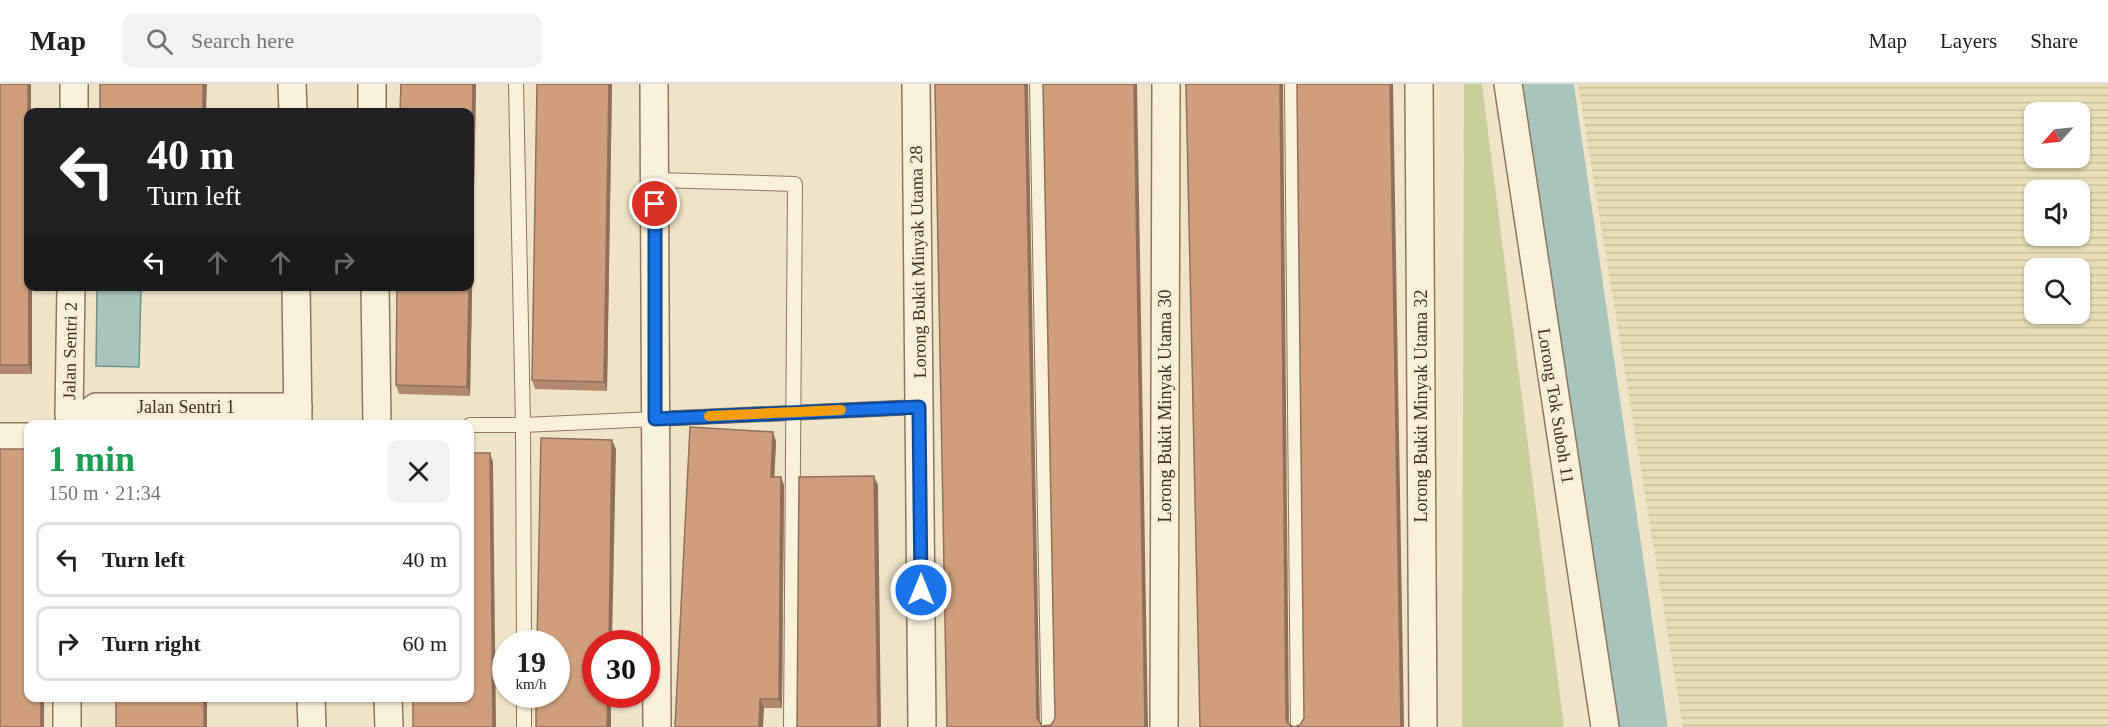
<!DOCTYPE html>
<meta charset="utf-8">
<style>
body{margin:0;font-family:Georgia,serif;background:#f2f2f2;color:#202124;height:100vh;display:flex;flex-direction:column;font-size:22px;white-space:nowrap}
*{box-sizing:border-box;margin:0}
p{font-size:20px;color:#757577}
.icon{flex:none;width:33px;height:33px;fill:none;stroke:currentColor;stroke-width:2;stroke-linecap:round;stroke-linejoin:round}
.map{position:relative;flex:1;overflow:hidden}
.panel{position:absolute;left:24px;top:336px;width:450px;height:282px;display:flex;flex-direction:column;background:#fff;border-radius:12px;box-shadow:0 2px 4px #0004}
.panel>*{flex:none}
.banner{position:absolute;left:24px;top:24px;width:450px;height:183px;border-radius:12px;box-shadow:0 2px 4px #0004;background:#202124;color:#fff;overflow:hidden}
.needle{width:39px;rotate:243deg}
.controls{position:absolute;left:2024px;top:18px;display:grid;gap:12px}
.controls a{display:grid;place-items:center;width:66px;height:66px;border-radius:12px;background:#fff;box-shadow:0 2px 4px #0004;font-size:30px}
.speed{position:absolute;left:492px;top:546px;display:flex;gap:12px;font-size:30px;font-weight:700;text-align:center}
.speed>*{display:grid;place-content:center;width:78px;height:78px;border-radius:50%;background:#fff;box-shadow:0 2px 4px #0004;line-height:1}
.speed small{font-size:15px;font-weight:400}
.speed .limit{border:9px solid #d22;background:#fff;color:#111}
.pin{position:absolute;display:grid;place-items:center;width:51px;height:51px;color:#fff;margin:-26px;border:3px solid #fff;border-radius:50%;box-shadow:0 2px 6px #0007}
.me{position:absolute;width:66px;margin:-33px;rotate:0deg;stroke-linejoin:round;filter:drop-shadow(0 0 4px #0008)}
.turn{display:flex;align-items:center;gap:21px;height:126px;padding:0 24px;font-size:27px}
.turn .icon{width:78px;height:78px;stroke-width:2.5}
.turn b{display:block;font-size:42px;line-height:51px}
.lanes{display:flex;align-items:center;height:57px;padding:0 24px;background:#0003;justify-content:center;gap:30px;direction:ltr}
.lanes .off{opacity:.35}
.round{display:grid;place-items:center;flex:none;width:63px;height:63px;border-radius:12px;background:#f2f2f2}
.head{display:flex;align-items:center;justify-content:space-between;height:102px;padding:0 24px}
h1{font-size:36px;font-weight:700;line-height:45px;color:#1e9e55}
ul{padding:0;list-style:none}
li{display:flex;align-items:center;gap:18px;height:75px;margin:0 12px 9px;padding:0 12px;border:3px solid #e0e0e0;border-radius:12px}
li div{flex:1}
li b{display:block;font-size:22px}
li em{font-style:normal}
header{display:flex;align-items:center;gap:36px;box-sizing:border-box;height:84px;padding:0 30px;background:#fff;border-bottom:2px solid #e0e0e0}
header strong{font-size:28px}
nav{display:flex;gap:33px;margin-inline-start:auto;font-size:21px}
.search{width:420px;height:54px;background:#f2f2f2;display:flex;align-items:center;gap:15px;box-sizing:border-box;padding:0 21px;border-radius:12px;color:#757577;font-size:22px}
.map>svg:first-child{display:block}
</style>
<header>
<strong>Map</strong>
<div class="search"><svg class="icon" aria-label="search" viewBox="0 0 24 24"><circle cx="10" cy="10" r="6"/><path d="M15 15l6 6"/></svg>Search here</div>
<nav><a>Map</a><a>Layers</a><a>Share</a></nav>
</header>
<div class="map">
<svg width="2108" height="643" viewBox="0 0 2108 643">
<defs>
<pattern id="farmland-rules" width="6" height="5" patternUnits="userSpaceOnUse" patternTransform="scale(1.5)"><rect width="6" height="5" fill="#e6deb5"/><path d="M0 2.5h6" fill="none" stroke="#c6bf9b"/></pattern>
</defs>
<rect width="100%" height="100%" fill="#f0e4c8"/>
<path fill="url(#farmland-rules)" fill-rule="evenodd" d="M1578,0h530v643h-425zM2034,28h45v46h-45zM2034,106h45v46h-45zM2034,184h45v46h-45z"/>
<polygon fill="#c9cf9b" points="1464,0 1482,0 1564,643 1462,643"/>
<polygon fill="#a9c4bc" stroke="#6f938a" stroke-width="1.5" points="97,203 141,203 139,283 96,282"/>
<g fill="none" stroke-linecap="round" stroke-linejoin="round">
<polyline stroke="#a9c4bc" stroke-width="57" points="1545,0 1639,643"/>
<g stroke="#8d765c" stroke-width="16">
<g id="service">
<polyline points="516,0 523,341 524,560"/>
<polyline points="1037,0 1049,643"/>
<polyline points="1292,0 1298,643"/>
<polyline points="655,96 795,100 791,643"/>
<polyline points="470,341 523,341 919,323"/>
<polyline points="524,610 524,643"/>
</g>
</g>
<g stroke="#8d765c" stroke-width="30">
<g id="minor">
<polyline points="292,0 293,28"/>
<polyline points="372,0 372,28"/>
<polyline points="654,0 657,643"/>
<polyline points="916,0 922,643"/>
<polyline points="1419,0 1423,643"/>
<polyline points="1508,0 1605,643"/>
<polyline points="74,28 74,0"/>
<polyline points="296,202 298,339"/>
<polyline points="375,202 377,340"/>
<polyline points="69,331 71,202"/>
<polyline points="80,336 96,323 298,323"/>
<polyline points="0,353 28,353"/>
<polyline points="311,614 312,643"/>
<polyline points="388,614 389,643"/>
<polyline points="67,643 67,614"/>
<polyline points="1164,643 1166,0"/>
</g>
</g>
<use href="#service" stroke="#faf1dc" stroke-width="14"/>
<use href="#minor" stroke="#faf1dc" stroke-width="27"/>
</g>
<g fill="#b2896c">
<polygon points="0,0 31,0 31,28 28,28 32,290 0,290"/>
<polygon points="401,0 476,0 470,312 399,310 396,301"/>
<polygon points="537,0 612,0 607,307 535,305 532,296"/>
<polygon points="776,357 774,393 781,393 784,402 782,624 764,624 675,643"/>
</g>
<g fill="#916f58">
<polygon points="28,0 31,0 31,28 28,28 28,148"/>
<polygon points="203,0 207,0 206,28 203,28"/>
<polygon points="473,0 476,0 470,312 467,303"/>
<polygon points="609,0 612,0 607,307 604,298"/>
<polygon points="1025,0 1028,0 1040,643 1037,634"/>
<polygon points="1134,0 1137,0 1148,643 1145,643"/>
<polygon points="1280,0 1283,0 1289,643 1286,634"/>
<polygon points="1390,0 1393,0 1404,643 1401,643"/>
<polygon points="29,202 32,202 32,290 29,281"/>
<polygon points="773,348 776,357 774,402 771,393"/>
<polygon points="612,356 616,365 612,560 609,560"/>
<polygon points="490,369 493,378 496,643 493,643"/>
<polygon points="874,392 878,401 881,643 878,643"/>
<polygon points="781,393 784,402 782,624 779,615"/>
<polygon points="608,610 611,610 611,643 607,643"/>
<rect x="41" y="614" width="3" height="29"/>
<rect x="204" y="614" width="3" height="29"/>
<polygon points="760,615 764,624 763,643 759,643"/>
</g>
<g fill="#cf9f7d" stroke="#916f58" stroke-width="1.5">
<polygon points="0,0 28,0 29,281 0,281"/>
<rect x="100" y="0" width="103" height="28"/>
<polygon points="401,0 473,0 470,172 470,28 400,28"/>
<polygon points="537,0 609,0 604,298 532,296"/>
<polygon points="935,0 1025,0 1037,634 1042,642 1051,641 1055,634 1043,0 1134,0 1145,643 947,643"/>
<polygon points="1186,0 1280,0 1286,634 1287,639 1294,643 1200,643"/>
<polygon points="1297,0 1390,0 1401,643 1294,643 1300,641 1304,634"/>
<polygon points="397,202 469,202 467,303 396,301"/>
<polygon points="690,343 773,348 771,393 781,393 779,615 760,615 759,643 675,643"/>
<polygon points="541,354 612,356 609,560 596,560 596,610 608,610 607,643 536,643 536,610 556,610 556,560 537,560"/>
<polygon points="0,365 28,365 28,614 41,614 41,643 0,643"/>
<polygon points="470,369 490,369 493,643 413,643 413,614 470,614"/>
<polygon points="874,392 878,643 797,643 799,393"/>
<rect x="116" y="614" width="88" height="29"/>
</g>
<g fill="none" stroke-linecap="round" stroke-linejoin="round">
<g stroke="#114b97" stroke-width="15">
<polyline id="route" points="655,120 655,335 919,323 921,506"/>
</g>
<use href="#route" stroke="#1a73e8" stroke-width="10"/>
<polyline stroke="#f59e0b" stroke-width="10" points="709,332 841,326"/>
</g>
<g text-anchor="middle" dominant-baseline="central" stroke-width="6" stroke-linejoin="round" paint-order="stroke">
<g font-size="18" fill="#3d2e20" stroke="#f7eed8">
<text transform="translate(918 178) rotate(-91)">Lorong Bukit Minyak Utama 28</text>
<text transform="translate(70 267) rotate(-89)">Jalan Sentri 2</text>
<text transform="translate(1165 322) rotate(-90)">Lorong Bukit Minyak Utama 30</text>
<text transform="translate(1421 322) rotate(-90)">Lorong Bukit Minyak Utama 32</text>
<text transform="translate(1556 322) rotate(81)">Lorong Tok Suboh 11</text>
<text x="186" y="323">Jalan Sentri 1</text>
</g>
</g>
</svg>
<div class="controls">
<a><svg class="needle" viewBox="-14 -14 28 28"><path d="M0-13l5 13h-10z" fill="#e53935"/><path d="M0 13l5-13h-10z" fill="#757577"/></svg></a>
<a><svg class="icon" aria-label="sound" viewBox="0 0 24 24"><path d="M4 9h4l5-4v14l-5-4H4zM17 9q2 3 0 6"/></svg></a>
<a><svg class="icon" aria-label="search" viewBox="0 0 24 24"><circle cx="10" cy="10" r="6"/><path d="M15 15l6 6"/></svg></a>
</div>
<div class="speed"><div>19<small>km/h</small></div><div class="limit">30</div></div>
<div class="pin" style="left:655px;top:120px;background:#d93025"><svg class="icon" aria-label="arrive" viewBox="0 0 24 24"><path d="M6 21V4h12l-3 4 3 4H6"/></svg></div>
<svg class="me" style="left:921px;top:506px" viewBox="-20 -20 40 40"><circle r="17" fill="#1a73e8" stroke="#fff" stroke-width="3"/><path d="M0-11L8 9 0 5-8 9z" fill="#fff"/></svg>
<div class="banner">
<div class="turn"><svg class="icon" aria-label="left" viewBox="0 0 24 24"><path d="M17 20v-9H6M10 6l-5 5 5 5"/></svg><div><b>40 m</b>Turn left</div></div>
<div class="lanes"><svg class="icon" aria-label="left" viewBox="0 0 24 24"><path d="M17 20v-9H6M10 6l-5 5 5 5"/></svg><svg class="icon off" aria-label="ahead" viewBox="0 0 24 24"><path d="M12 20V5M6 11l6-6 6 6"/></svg><svg class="icon off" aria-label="ahead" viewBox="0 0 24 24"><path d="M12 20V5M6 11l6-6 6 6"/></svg><svg class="icon off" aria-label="right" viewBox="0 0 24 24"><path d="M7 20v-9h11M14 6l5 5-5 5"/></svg></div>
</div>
<section class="panel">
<div class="head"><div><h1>1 min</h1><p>150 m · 21:34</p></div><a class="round"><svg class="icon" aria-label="close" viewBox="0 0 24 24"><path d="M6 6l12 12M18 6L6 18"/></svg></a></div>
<ul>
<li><svg class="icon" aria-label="left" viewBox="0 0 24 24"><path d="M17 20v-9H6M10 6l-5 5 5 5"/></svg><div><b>Turn left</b></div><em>40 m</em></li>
<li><svg class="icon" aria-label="right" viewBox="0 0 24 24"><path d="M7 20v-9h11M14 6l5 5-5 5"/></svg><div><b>Turn right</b></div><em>60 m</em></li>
</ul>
</section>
</div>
